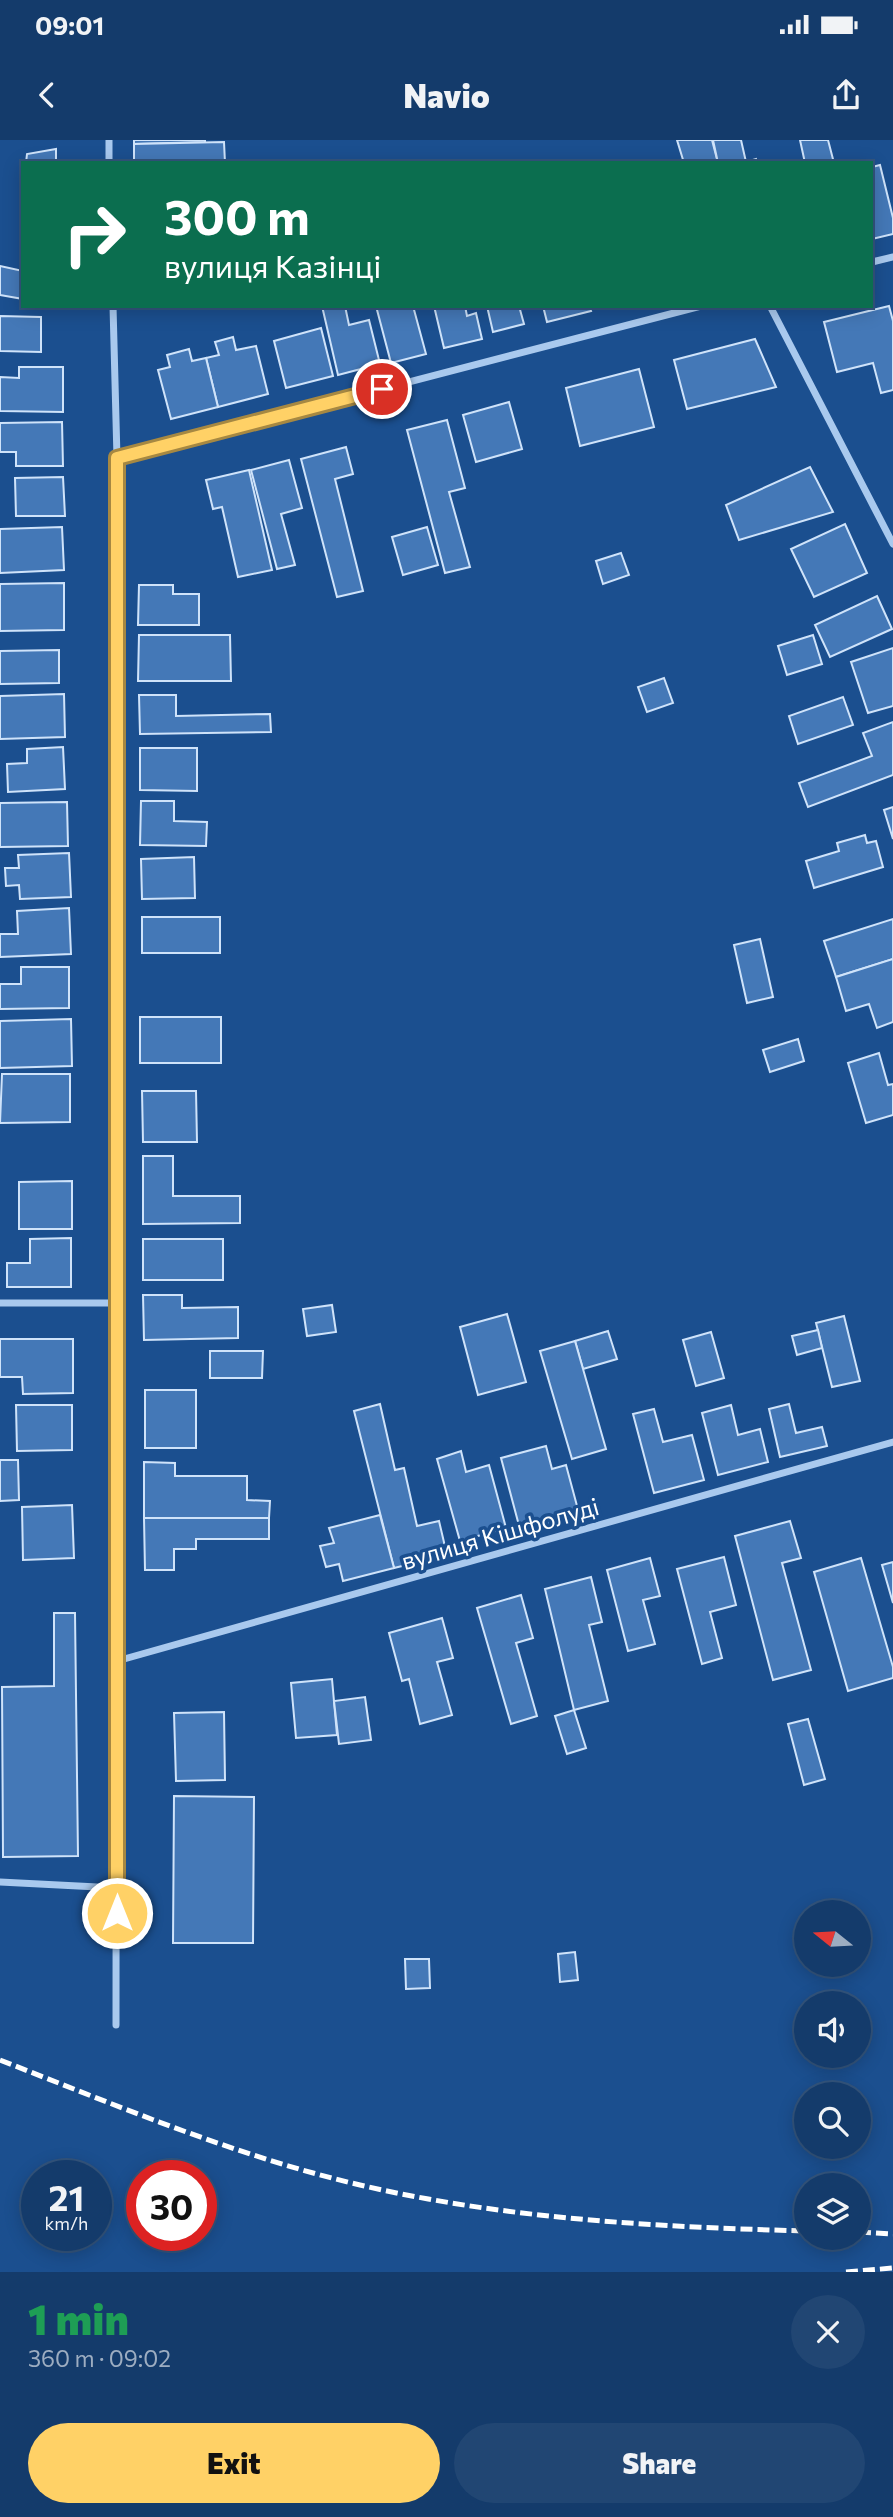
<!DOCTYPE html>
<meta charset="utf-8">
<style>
body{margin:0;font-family:Commissioner,sans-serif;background:#214673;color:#f1f3f6;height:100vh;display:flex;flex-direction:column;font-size:26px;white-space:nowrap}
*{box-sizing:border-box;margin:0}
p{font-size:23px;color:#9dadc1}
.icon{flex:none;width:38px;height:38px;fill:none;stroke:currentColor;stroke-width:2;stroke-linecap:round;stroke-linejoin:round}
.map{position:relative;height:2132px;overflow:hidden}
.side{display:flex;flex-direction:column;background:#143b6b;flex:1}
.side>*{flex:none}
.hud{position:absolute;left:21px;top:21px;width:852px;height:147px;border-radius:0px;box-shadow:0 4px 18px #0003,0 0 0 2px #33557e;background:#0b6e4f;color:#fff;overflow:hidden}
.needle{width:46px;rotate:288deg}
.buttons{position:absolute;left:794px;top:1760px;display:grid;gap:14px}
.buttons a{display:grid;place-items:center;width:77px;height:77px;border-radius:50%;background:#143b6b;box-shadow:0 4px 18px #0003,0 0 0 2px #33557e;font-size:35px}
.speed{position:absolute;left:21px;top:2020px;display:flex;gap:14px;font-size:35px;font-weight:700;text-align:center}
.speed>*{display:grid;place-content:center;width:91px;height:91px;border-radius:50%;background:#143b6b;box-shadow:0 4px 18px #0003,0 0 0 2px #33557e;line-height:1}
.speed small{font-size:18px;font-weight:400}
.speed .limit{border:10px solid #d22;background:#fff;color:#111}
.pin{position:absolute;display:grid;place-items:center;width:60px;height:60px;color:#fff;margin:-30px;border:4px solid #fff;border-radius:50%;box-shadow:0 2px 7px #0007}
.me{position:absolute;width:77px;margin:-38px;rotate:0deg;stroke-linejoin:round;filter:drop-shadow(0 0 5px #0008)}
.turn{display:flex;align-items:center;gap:24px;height:147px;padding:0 28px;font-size:32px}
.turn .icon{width:91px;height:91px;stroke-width:2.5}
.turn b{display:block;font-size:49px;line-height:60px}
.round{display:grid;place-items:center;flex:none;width:74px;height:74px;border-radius:37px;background:#214673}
.head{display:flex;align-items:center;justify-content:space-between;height:119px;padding:0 28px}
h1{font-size:42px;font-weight:800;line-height:52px;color:#1e9e55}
.cta{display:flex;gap:14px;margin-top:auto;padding:14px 28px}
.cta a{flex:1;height:80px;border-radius:42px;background:#ffd166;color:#111;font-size:28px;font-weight:800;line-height:80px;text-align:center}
.cta a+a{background:#214673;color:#f1f3f6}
.status{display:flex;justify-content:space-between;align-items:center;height:49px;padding:0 35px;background:#143b6b;direction:ltr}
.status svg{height:19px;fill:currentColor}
header{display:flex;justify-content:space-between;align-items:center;height:91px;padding:0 28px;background:#143b6b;font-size:32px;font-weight:800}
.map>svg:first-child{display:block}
</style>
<div class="status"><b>09:01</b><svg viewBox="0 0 49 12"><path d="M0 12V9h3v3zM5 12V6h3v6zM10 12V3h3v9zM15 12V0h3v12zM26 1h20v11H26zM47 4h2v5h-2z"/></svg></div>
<header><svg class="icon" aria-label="back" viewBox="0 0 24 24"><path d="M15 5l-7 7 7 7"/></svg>Navio<svg class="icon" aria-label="share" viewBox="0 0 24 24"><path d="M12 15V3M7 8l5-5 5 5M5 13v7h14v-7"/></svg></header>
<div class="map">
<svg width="893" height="2132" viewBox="0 0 893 2132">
<rect width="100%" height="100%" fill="#1b4f8f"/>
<g fill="#4478b7" stroke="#cfe3fa" stroke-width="2">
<polygon points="134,0 205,0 205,2 134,4"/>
<polygon points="677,0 712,0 718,23 684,23"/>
<polygon points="713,0 741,0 746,22 756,19 757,23 718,23"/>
<polygon points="800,0 828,0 834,23 805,23"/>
<polygon points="224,2 225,23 134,23 134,4"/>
<polygon points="56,9 56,23 26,23 27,14"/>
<polygon points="880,25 893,78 893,94 872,99 872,27"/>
<polygon points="0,126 23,131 23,159 0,155"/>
<polygon points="322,166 345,166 349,185 369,180 380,224 338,235"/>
<polygon points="376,166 413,166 426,214 391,223"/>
<polygon points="434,166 465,166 467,176 476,173 482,199 444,208"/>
<polygon points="487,166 519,166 524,184 493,192"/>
<polygon points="543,166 589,166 591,171 547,182"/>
<polygon points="889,166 893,181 893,250 881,253 873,223 837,232 824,182"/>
<polygon points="0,176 41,177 41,212 0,211"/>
<polygon points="321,188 333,236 286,248 274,201"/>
<polygon points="233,197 236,210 256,206 268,254 218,267 206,218 219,215 215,202"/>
<polygon points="755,199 776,247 687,269 674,220"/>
<polygon points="189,209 192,221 206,218 218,267 171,279 158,230 170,227 167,215"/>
<polygon points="19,227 63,227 63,272 0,271 0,237 19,238"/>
<polygon points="639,229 654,287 580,306 566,248"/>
<polygon points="509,262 522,309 476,322 463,275"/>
<polygon points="447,280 465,348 449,352 470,427 445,433 407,290"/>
<polygon points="62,282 63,326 16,326 16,312 0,312 0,283"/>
<polygon points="346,307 353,334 335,339 363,451 337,457 301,319"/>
<polygon points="289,320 302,368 281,374 295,425 277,429 251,330"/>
<polygon points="810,327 833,372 739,400 726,365"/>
<polygon points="249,330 272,430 238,437 222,367 213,369 206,340"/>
<polygon points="63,337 65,376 16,376 15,338"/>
<polygon points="845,384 867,433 814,457 791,409"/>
<polygon points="62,387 64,430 0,433 0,389"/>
<polygon points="427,387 438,425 403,435 392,397"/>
<polygon points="621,413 629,435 603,444 596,421"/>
<polygon points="64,443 64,490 0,491 0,444"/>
<polygon points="139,445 173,445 173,454 199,454 199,485 138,485"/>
<polygon points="877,456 892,489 830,517 815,485"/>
<polygon points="139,495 230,495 231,541 138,541"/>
<polygon points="813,495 822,524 787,535 778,506"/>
<polygon points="893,508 893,566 868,573 851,522"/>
<polygon points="59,510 59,543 0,544 0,511"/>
<polygon points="664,538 673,563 647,572 638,547"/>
<polygon points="64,554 65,597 0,599 0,556"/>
<polygon points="139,555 176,555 176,576 270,574 271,592 140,594"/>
<polygon points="843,557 853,585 798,604 789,576"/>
<polygon points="893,582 893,635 808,667 799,643 872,616 863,593"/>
<polygon points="63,607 65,649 8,652 7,624 27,623 27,609"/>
<polygon points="140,608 197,608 197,651 140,650"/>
<polygon points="141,661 174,661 174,681 207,682 206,706 140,705"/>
<polygon points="67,662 68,706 0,707 0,663"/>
<polygon points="893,667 893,699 884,670"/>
<polygon points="865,695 867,703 876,701 883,727 814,748 806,721 839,711 837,703"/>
<polygon points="69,713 71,757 20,759 19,745 6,746 5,728 19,728 18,715"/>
<polygon points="194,717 195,758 142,759 141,719"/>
<polygon points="69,768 71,814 0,817 0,794 18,794 17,771"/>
<rect x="142" y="777" width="78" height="36"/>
<polygon points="893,779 893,819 836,837 824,801"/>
<polygon points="760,799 773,857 747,863 734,805"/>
<polygon points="893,819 893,882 877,888 869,864 846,871 836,837"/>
<polygon points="21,827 69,827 69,868 0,869 0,844 21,844"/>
<rect x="140" y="877" width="81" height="46"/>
<polygon points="71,879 72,926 0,928 0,881"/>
<polygon points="798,899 804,921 770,932 763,910"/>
<polygon points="879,913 888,945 893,944 893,975 866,983 848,923"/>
<polygon points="2,934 70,934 70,982 0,983"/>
<polygon points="142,951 196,951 197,1002 143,1002"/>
<polygon points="143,1016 173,1016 173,1056 240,1056 240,1083 143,1084"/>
<polygon points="72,1041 72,1089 19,1089 19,1042"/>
<polygon points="71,1098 71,1147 7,1147 7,1123 30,1123 30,1099"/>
<rect x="143" y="1099" width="80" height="41"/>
<polygon points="143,1155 182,1155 182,1168 238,1167 238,1198 144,1200"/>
<polygon points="332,1165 336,1192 307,1196 303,1169"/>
<polygon points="507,1174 526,1242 478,1255 460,1187"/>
<polygon points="844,1176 860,1241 832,1247 816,1183"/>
<polygon points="818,1190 822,1208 797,1215 792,1196"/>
<polygon points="608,1191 617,1219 583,1229 575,1201"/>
<polygon points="711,1192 724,1238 696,1246 683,1200"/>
<polygon points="0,1199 73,1199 73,1253 23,1254 22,1237 0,1237"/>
<polygon points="575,1201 606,1309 572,1319 540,1211"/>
<polygon points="210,1211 263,1211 262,1238 210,1238"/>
<rect x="145" y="1250" width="51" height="58"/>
<polygon points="380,1264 395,1330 404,1328 417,1386 439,1381 447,1415 394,1428 354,1271"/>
<polygon points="789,1264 796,1293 822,1287 827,1306 780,1317 769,1269"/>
<polygon points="16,1265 72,1265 72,1310 17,1311"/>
<polygon points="731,1265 738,1295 760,1289 768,1322 718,1335 702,1273"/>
<polygon points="654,1269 663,1302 692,1295 704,1340 654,1353 633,1274"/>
<polygon points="546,1306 552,1329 566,1325 580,1377 521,1393 501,1318"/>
<polygon points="461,1311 466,1332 489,1325 506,1388 460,1401 437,1319"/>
<polygon points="0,1320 18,1320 19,1360 0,1361"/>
<polygon points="144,1322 175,1323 175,1336 247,1336 247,1360 270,1361 269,1378 144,1378"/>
<polygon points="72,1365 74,1418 23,1420 22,1367"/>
<polygon points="380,1375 394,1428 343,1441 339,1424 326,1427 320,1406 334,1403 329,1388"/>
<polygon points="144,1378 269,1378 269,1399 196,1399 196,1409 174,1409 174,1430 145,1430"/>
<polygon points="790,1381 801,1418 782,1423 811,1530 773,1540 735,1396"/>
<polygon points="724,1417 736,1465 710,1472 722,1518 702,1524 677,1429"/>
<polygon points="650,1418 660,1456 643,1460 655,1504 628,1511 607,1430"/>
<polygon points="861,1418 893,1527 893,1538 848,1551 814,1432"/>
<polygon points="893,1422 893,1463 882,1425"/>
<polygon points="591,1437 602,1482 589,1485 608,1561 574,1570 545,1449"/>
<polygon points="521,1455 533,1498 516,1503 537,1576 511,1584 477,1468"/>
<polygon points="54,1473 75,1473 78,1716 3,1717 2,1547 54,1546"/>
<polygon points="442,1478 453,1518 437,1522 452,1575 420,1584 409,1539 402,1541 389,1493"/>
<polygon points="332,1539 337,1595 296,1598 291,1543"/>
<polygon points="365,1557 371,1600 339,1604 334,1561"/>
<polygon points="574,1570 586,1608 567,1614 555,1576"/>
<polygon points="224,1572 225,1640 176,1641 174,1573"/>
<polygon points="808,1579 825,1639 804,1645 788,1584"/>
<polygon points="174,1656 254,1657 253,1803 173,1803"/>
<polygon points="575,1812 578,1840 560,1842 558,1814"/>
<polygon points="405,1819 429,1819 430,1848 406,1849"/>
</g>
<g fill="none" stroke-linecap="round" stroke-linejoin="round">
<g stroke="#a9c9ee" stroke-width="7">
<polyline points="109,0 109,23"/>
<polyline points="872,122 893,117"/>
<polyline points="113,166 117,318 116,1885"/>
<polyline points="770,166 893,404"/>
<polyline points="117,318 701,166"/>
<polyline points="0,1163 117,1163"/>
<polyline points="117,1521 893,1302"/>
<polyline points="0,1742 117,1748"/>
</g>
<g stroke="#fff" stroke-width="5" stroke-dasharray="12 5" stroke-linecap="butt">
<path d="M0,1920c118,46 236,96 360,125 146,34 297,42 447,46"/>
<polyline points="859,2092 893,2094"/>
<polyline points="846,2132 893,2128"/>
</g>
</g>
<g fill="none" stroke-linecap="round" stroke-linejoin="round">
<g stroke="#a68842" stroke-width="18">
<polyline id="route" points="117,1773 117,318 382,249"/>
</g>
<use href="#route" stroke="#ffd166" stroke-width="12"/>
</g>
<g text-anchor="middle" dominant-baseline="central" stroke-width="7" stroke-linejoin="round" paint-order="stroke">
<g font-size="24" fill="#fff" stroke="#1b4f8f">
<text transform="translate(500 1393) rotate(-16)">вулиця Кішфолуді</text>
</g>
</g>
</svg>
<div class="buttons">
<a><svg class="needle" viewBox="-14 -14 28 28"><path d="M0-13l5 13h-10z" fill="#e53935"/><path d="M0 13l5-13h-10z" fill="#9dadc1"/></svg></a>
<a><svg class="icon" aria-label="sound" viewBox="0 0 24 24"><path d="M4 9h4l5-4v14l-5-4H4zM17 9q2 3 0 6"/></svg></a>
<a><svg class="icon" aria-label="search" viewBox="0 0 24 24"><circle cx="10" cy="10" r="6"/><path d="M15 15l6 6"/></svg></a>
<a><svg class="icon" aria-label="layers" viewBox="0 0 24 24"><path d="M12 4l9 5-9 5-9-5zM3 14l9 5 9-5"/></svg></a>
</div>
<div class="speed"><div>21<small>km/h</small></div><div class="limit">30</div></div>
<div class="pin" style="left:382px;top:249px;background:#d93025"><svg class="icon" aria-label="arrive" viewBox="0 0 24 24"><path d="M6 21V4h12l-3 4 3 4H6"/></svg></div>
<svg class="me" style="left:117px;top:1773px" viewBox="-20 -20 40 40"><circle r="17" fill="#ffd166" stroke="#fff" stroke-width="3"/><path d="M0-11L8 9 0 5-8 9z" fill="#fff"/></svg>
<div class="hud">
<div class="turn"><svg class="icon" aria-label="right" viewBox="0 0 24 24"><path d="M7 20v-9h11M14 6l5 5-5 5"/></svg><div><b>300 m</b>вулиця Казінці</div></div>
</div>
</div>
<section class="side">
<div class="head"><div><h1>1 min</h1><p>360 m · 09:02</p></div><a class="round"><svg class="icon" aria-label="close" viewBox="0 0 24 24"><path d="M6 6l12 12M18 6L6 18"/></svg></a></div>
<div class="cta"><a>Exit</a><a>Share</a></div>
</section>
